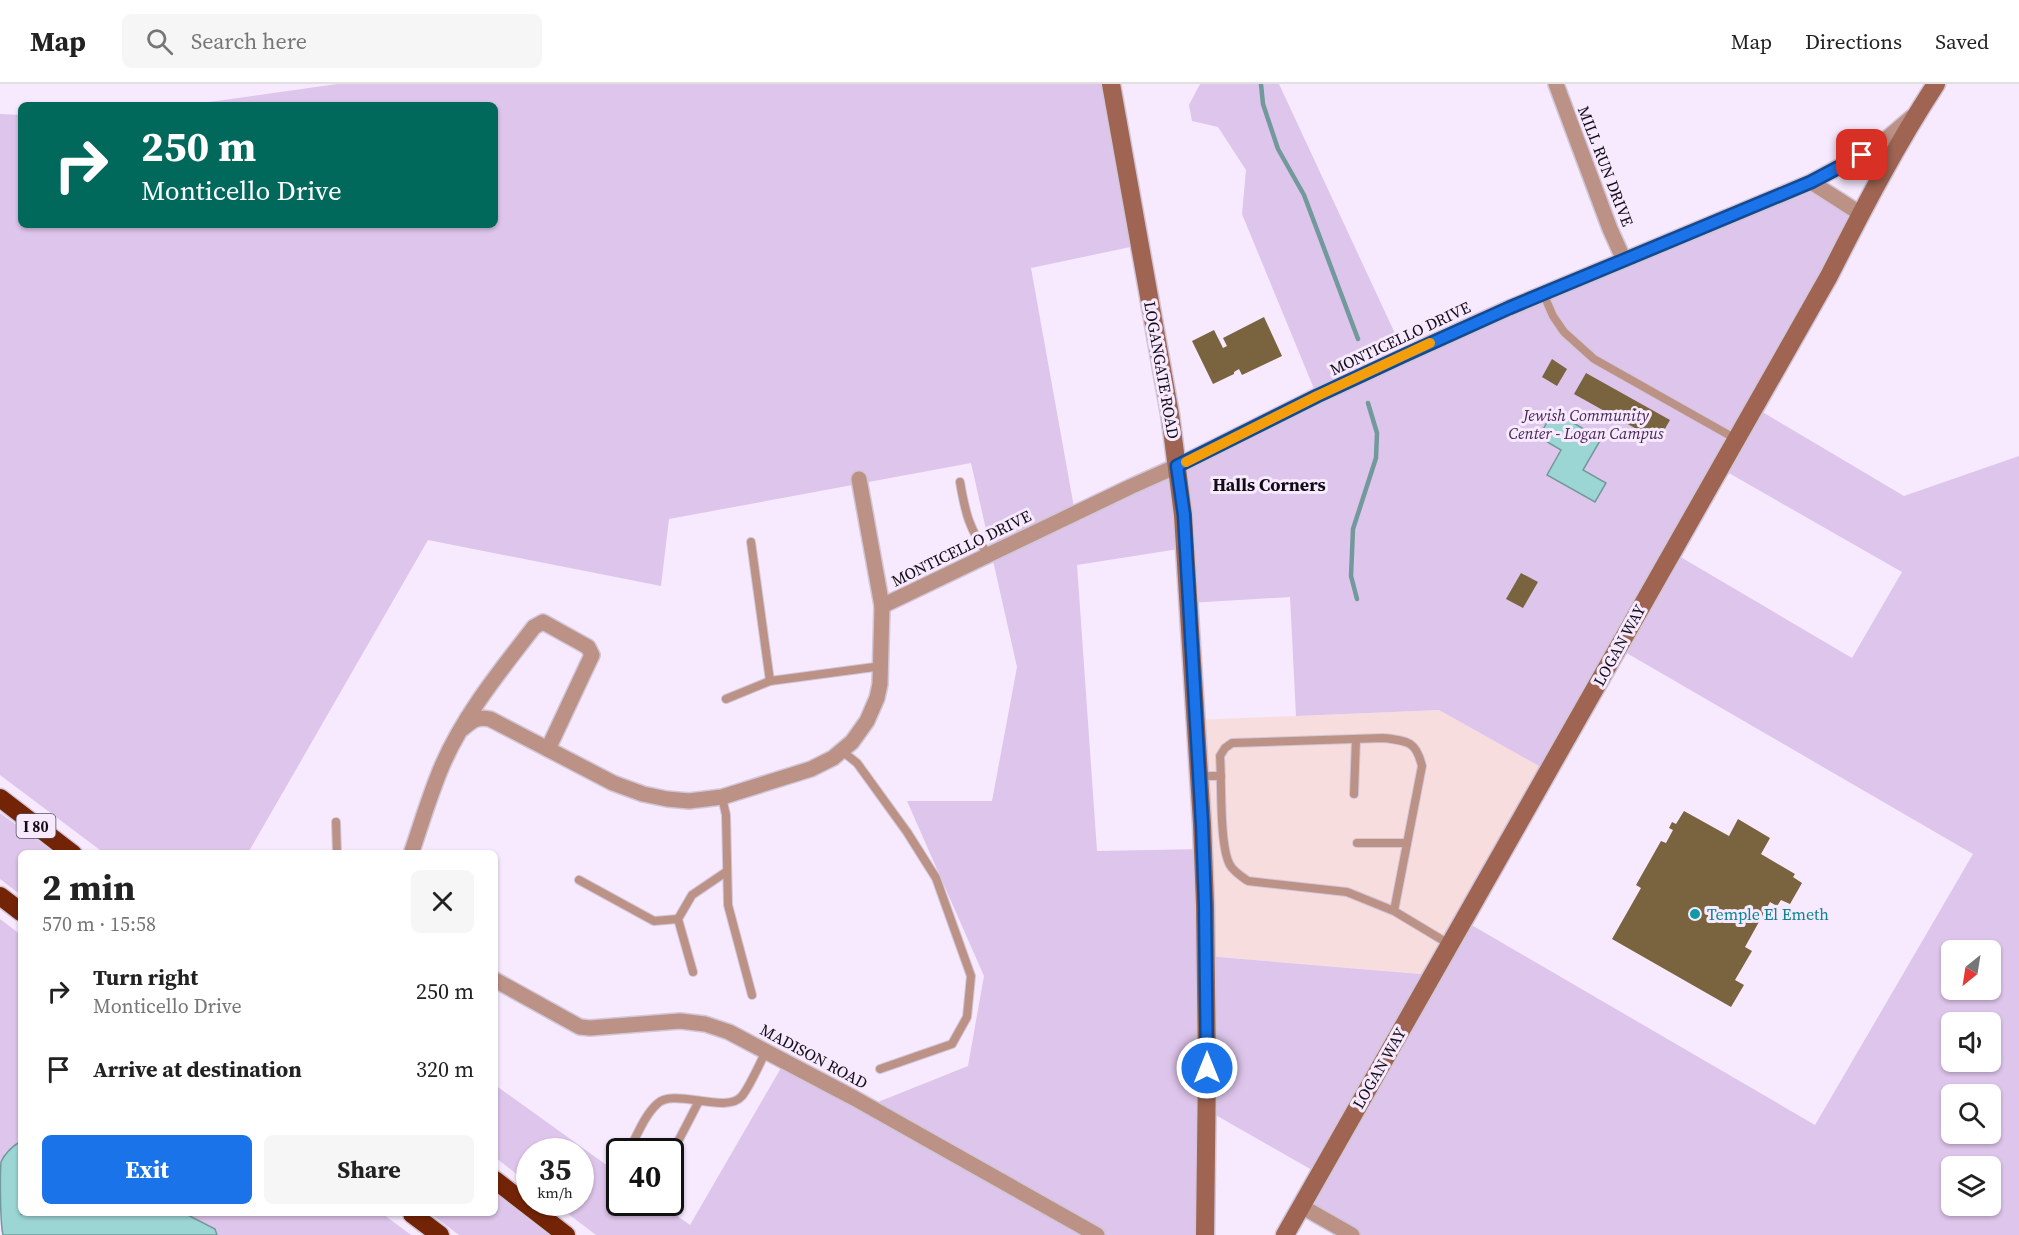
<!DOCTYPE html>
<meta charset="utf-8">
<style>
body{margin:0;font-family:"Source Serif 4",serif;background:#f6f6f6;color:#222;height:100vh;display:flex;flex-direction:column;font-size:22px;white-space:nowrap}
*{box-sizing:border-box;margin:0}
p{font-size:20px;color:#767676}
.icon{flex:none;width:33px;height:33px;fill:none;stroke:currentColor;stroke-width:2;stroke-linecap:round;stroke-linejoin:round}
.map{position:relative;flex:1;overflow:hidden}
.details{position:absolute;left:18px;top:766px;width:480px;height:366px;display:flex;flex-direction:column;background:#fff;border-radius:9px;box-shadow:0 2px 4px #0004}
.details>*{flex:none}
.hud{position:absolute;left:18px;top:18px;width:480px;height:126px;border-radius:9px;box-shadow:0 2px 4px #0004;background:#00695c;color:#fff;overflow:hidden}
.needle{width:39px;rotate:210deg}
.fabs{position:absolute;left:1941px;top:856px;display:grid;gap:12px}
.fabs a{display:grid;place-items:center;width:60px;height:60px;border-radius:9px;background:#fff;box-shadow:0 2px 4px #0004;font-size:30px}
.speed{position:absolute;left:516px;top:1054px;display:flex;gap:12px;font-size:30px;font-weight:700;text-align:center}
.speed>*{display:grid;place-content:center;width:78px;height:78px;border-radius:50%;background:#fff;box-shadow:0 2px 4px #0004;line-height:1}
.speed small{font-size:15px;font-weight:400}
.speed .limit{border:3px solid #111;border-radius:9px;background:#fff;color:#111}
.pin{position:absolute;display:grid;place-items:center;width:51px;height:51px;color:#fff;margin:-26px;border-radius:12px;box-shadow:0 3px 9px #0006}
.me{position:absolute;width:66px;margin:-33px;rotate:0deg;stroke-linejoin:round;filter:drop-shadow(0 0 4px #0008)}
.turn{display:flex;align-items:center;gap:21px;height:126px;padding:0 24px;font-size:27px}
.turn .icon{width:78px;height:78px;stroke-width:2.5}
.turn b{display:block;font-size:42px;line-height:51px}
.round{display:grid;place-items:center;flex:none;width:63px;height:63px;border-radius:9px;background:#f6f6f6}
.head{display:flex;align-items:center;justify-content:space-between;height:102px;padding:0 24px}
h1{font-size:36px;font-weight:700;line-height:45px}
.cta{display:flex;gap:12px;margin-top:auto;padding:12px 24px}
.cta a{flex:1;height:69px;border-radius:9px;background:#1a73e8;color:#fff;font-size:24px;font-weight:700;line-height:69px;text-align:center}
.cta a+a{background:#f6f6f6;color:#222}
ul{padding:0;list-style:none}
li{display:flex;align-items:center;gap:18px;height:78px;padding:0 24px}
li div{flex:1}
li b{display:block;font-size:22px}
li em{font-style:normal}
header{display:flex;align-items:center;gap:36px;box-sizing:border-box;height:84px;padding:0 30px;background:#fff;border-bottom:2px solid #e0e0e0}
header strong{font-size:28px}
nav{display:flex;gap:33px;margin-inline-start:auto;font-size:21px}
.search{width:420px;height:54px;background:#f6f6f6;display:flex;align-items:center;gap:15px;box-sizing:border-box;padding:0 21px;border-radius:9px;color:#767676;font-size:22px}
.map>svg:first-child{display:block}
</style>
<header>
<strong>Map</strong>
<div class="search"><svg class="icon" aria-label="search" viewBox="0 0 24 24"><circle cx="10" cy="10" r="6"/><path d="M15 15l6 6"/></svg>Search here</div>
<nav><a>Map</a><a>Directions</a><a>Saved</a></nav>
</header>
<div class="map">
<svg width="2019" height="1151" viewBox="0 0 2019 1151">
<rect width="100%" height="100%" fill="#f7e9fe"/>
<polygon fill="#f8ddde" points="1439,626 1548,687 1432,891 1206,872 1196,636"/>
<g fill="#dec5eb" fill-rule="evenodd">
<path d="M337,0h774l29,161 -109,23 44,245 242,-117 -75,-182 4,-44 -28,-43 -26,-6 -3,-16 11,-21h79l126,271 406,-173 50,32 -107,193 150,89 115,-40v779h-667l-51,-29 18,-32 -112,-64 -2,125h-609l-42,-32h26v-51h-50l-1,32 -34,-27v-72l124,89 1,29h39l31,22 95,-164 83,45 100,-40 16,-90 -77,-175h85l25,-134 -46,-204 -302,56 -8,67 -233,-46 -180,313h-144l-104,-78v-661l21,1v110h474v-120h-307zM1720,384l182,104 -50,86 -180,-106zM1185,464l4,55 101,-6 6,119 143,-6 109,61 70,-123 355,206 -158,271 -352,-205 -31,55 -226,-19 -3,-107 -106,2 -20,-286zM1952,867h38v39h-38zM1952,939h38v39h-38zM1952,1011h38v39h-38zM1952,1083h38v39h-38z"/>
<polygon points="0,729 55,769 21,770 21,811 0,795"/>
<polygon points="0,835 21,851 21,1057 5,1069 0,1080"/>
<polygon points="495,1109 549,1151 459,1151 431,1130 495,1130"/>
<polygon points="186,1130 383,1130 411,1151 217,1151 215,1145"/>
</g>
<g fill="#9bd6d5" stroke="#72999b" stroke-width="1.5">
<polygon points="1553,327 1601,355 1583,386 1606,399 1595,418 1547,391 1561,366 1539,353"/>
<path d="M21,1057v73h165l29,15 2,6h-214c-3,-13 -3,-61 -2,-73 4,-10 12,-16 20,-21z"/>
</g>
<g fill="none" stroke-linecap="round" stroke-linejoin="round">
<g stroke="#72999b" stroke-width="4.5">
<polyline points="1261,0 1263,20 1278,65 1304,111 1358,255"/>
<polyline points="1357,515 1351,492 1353,445 1376,374 1377,349 1368,319"/>
</g>
</g>
<g fill="#7a633f">
<polygon points="1264,233 1282,272 1242,291 1239,285 1234,288 1234,290 1213,300 1192,257 1214,246 1223,264 1227,262 1223,254"/>
<polygon points="1552,275 1567,285 1557,302 1542,293"/>
<polygon points="1586,289 1670,336 1658,357 1574,310"/>
<polygon points="1521,489 1538,498 1523,524 1506,515"/>
<polygon points="1684,727 1729,752 1738,735 1770,754 1761,770 1795,790 1793,793 1802,799 1790,820 1781,816 1777,822 1770,818 1745,863 1752,867 1735,896 1744,901 1731,923 1612,855 1641,804 1636,801 1661,757 1666,759 1673,746 1669,744 1672,738 1676,740"/>
</g>
<g fill="none" stroke-linecap="round" stroke-linejoin="round">
<g stroke="#d2c6d9" stroke-width="10">
<g id="lane">
<polyline points="1543,209 1553,232 1564,248 1594,275 1736,355"/>
<path d="M960,398c5,29 9,49 29,73"/>
<polyline points="751,458 770,597 882,582"/>
<polyline points="726,615 770,597"/>
<polyline points="842,667 857,679 907,748 936,794 971,892 967,933 952,960 880,985"/>
<polyline points="1199,692 1221,692"/>
<polyline points="1354,710 1356,655"/>
<polyline points="722,713 726,731 728,821 752,911"/>
<polyline points="336,738 337,770"/>
<polyline points="1357,759 1407,759"/>
<polyline points="579,796 654,837 678,835"/>
<path d="M1394,827l28,-145c-6,-25 -14,-25 -39,-28l-151,5 -7,5 -5,8c2,24 -1,90 10,109 4,7 11,11 18,16l99,11 47,19 55,33"/>
<polyline points="693,888 678,835 692,811 726,788"/>
<path d="M628,1068c9,-16 16,-36 29,-48 16,-17 69,11 85,-8 8,-10 18,-33 24,-45"/>
<polyline points="670,1073 699,1017"/>
</g>
</g>
<g stroke="#d2c6d9" stroke-width="18">
<g id="street">
<polyline points="1556,0 1610,145 1624,176"/>
<polyline points="1811,98 1861,130"/>
<polyline points="882,522 1130,403 1177,382 1317,312 1405,271 1509,224 1811,98 1878,62 1912,33"/>
<path d="M462,645c10,-8 15,-13 28,-10l123,64 30,11 24,5 22,2 33,-4 89,-28 22,-11 19,-16 15,-21 10,-23 3,-14 2,-78 -23,-127"/>
<path d="M411,770c10,-29 19,-60 31,-88 22,-51 58,-95 92,-139l9,-5 45,25 4,8 -44,94"/>
<polyline points="495,896 580,943 590,944 680,937 705,940 729,948 854,1014 1097,1151"/>
<polyline points="1301,1122 1352,1151"/>
</g>
</g>
<g stroke="#d2c6d9" stroke-width="21">
<g id="secondary">
<polyline points="1111,0 1170,330 1183,431 1202,740 1205,821 1207,984 1205,1151"/>
<path d="M1285,1151l544,-959c33,-65 67,-131 107,-192"/>
</g>
</g>
<g stroke="#d2c6d9" stroke-width="21">
<g id="highway">
<polyline points="0,714 73,770"/>
<polyline points="0,812 21,828"/>
<polyline points="495,1096 566,1151"/>
<polyline points="412,1130 440,1151"/>
</g>
</g>
<use href="#lane" stroke="#bb9285" stroke-width="8"/>
<use href="#street" stroke="#bb9285" stroke-width="15"/>
<use href="#secondary" stroke="#9f6452" stroke-width="18"/>
<use href="#highway" stroke="#742406" stroke-width="18"/>
</g>
<g fill="none" stroke-linecap="round" stroke-linejoin="round">
<g stroke="#114b97" stroke-width="15">
<polyline id="route" points="1207,984 1205,821 1202,740 1184,431 1177,382 1317,312 1405,271 1509,224 1811,98 1862,71"/>
</g>
<use href="#route" stroke="#1a73e8" stroke-width="10"/>
<polyline stroke="#f59e0b" stroke-width="10" points="1186,378 1317,312 1430,259"/>
</g>
<circle fill="#0f9aa8" stroke="#f7e9fe" stroke-width="2" cx="1695" cy="830" r="6"/>
<g text-anchor="middle" dominant-baseline="central" stroke-width="6" stroke-linejoin="round" paint-order="stroke">
<rect fill="#f7e9fe" stroke="#574e5b" stroke-width="1.5" x="16.5" y="730" width="39" height="24" rx="4.5"/>
<g font-size="15" font-weight="bold" fill="#120c15">
<text x="36" y="742">I 80</text>
</g>
<g font-size="16" fill="#120c15" stroke="#f7e9fe">
<text transform="translate(1606 82) rotate(69)">MILL RUN DRIVE</text>
<text transform="translate(1400 254) rotate(-25)">MONTICELLO DRIVE</text>
<text transform="translate(1162 286) rotate(80)">LOGANGATE ROAD</text>
<text transform="translate(961 464) rotate(-26)">MONTICELLO DRIVE</text>
<text transform="translate(1619 561) rotate(-61)">LOGAN WAY</text>
<text transform="translate(814 972) rotate(28)">MADISON ROAD</text>
<text transform="translate(1379 984) rotate(-60)">LOGAN WAY</text>
</g>
<g font-size="16" font-style="italic" fill="#472656" stroke="#f7e9fe">
<text x="1586" y="331">Jewish Community<tspan x="1586" dy="18">Center - Logan Campus</tspan></text>
</g>
<g font-size="16" fill="#0d838f" stroke="#f7e9fe" text-anchor="start">
<text x="1707" y="830">Temple El Emeth</text>
</g>
<g font-size="18" font-weight="bold" fill="#120c15" stroke="#f7e9fe">
<text x="1269" y="400">Halls Corners</text>
</g>
</g>
</svg>
<div class="fabs">
<a><svg class="needle" viewBox="-14 -14 28 28"><path d="M0-13l5 13h-10z" fill="#e53935"/><path d="M0 13l5-13h-10z" fill="#767676"/></svg></a>
<a><svg class="icon" aria-label="sound" viewBox="0 0 24 24"><path d="M4 9h4l5-4v14l-5-4H4zM17 9q2 3 0 6"/></svg></a>
<a><svg class="icon" aria-label="search" viewBox="0 0 24 24"><circle cx="10" cy="10" r="6"/><path d="M15 15l6 6"/></svg></a>
<a><svg class="icon" aria-label="layers" viewBox="0 0 24 24"><path d="M12 4l9 5-9 5-9-5zM3 14l9 5 9-5"/></svg></a>
</div>
<div class="speed"><div>35<small>km/h</small></div><div class="limit">40</div></div>
<div class="pin" style="left:1862px;top:71px;background:#d93025"><svg class="icon" aria-label="arrive" viewBox="0 0 24 24"><path d="M6 21V4h12l-3 4 3 4H6"/></svg></div>
<svg class="me" style="left:1207px;top:984px" viewBox="-20 -20 40 40"><circle r="17" fill="#1a73e8" stroke="#fff" stroke-width="3"/><path d="M0-11L8 9 0 5-8 9z" fill="#fff"/></svg>
<div class="hud">
<div class="turn"><svg class="icon" aria-label="right" viewBox="0 0 24 24"><path d="M7 20v-9h11M14 6l5 5-5 5"/></svg><div><b>250 m</b>Monticello Drive</div></div>
</div>
<section class="details">
<div class="head"><div><h1>2 min</h1><p>570 m · 15:58</p></div><a class="round"><svg class="icon" aria-label="close" viewBox="0 0 24 24"><path d="M6 6l12 12M18 6L6 18"/></svg></a></div>
<ul>
<li><svg class="icon" aria-label="right" viewBox="0 0 24 24"><path d="M7 20v-9h11M14 6l5 5-5 5"/></svg><div><b>Turn right</b><p>Monticello Drive</p></div><em>250 m</em></li>
<li><svg class="icon" aria-label="arrive" viewBox="0 0 24 24"><path d="M6 21V4h12l-3 4 3 4H6"/></svg><div><b>Arrive at destination</b></div><em>320 m</em></li>
</ul>
<div class="cta"><a>Exit</a><a>Share</a></div>
</section>
</div>
